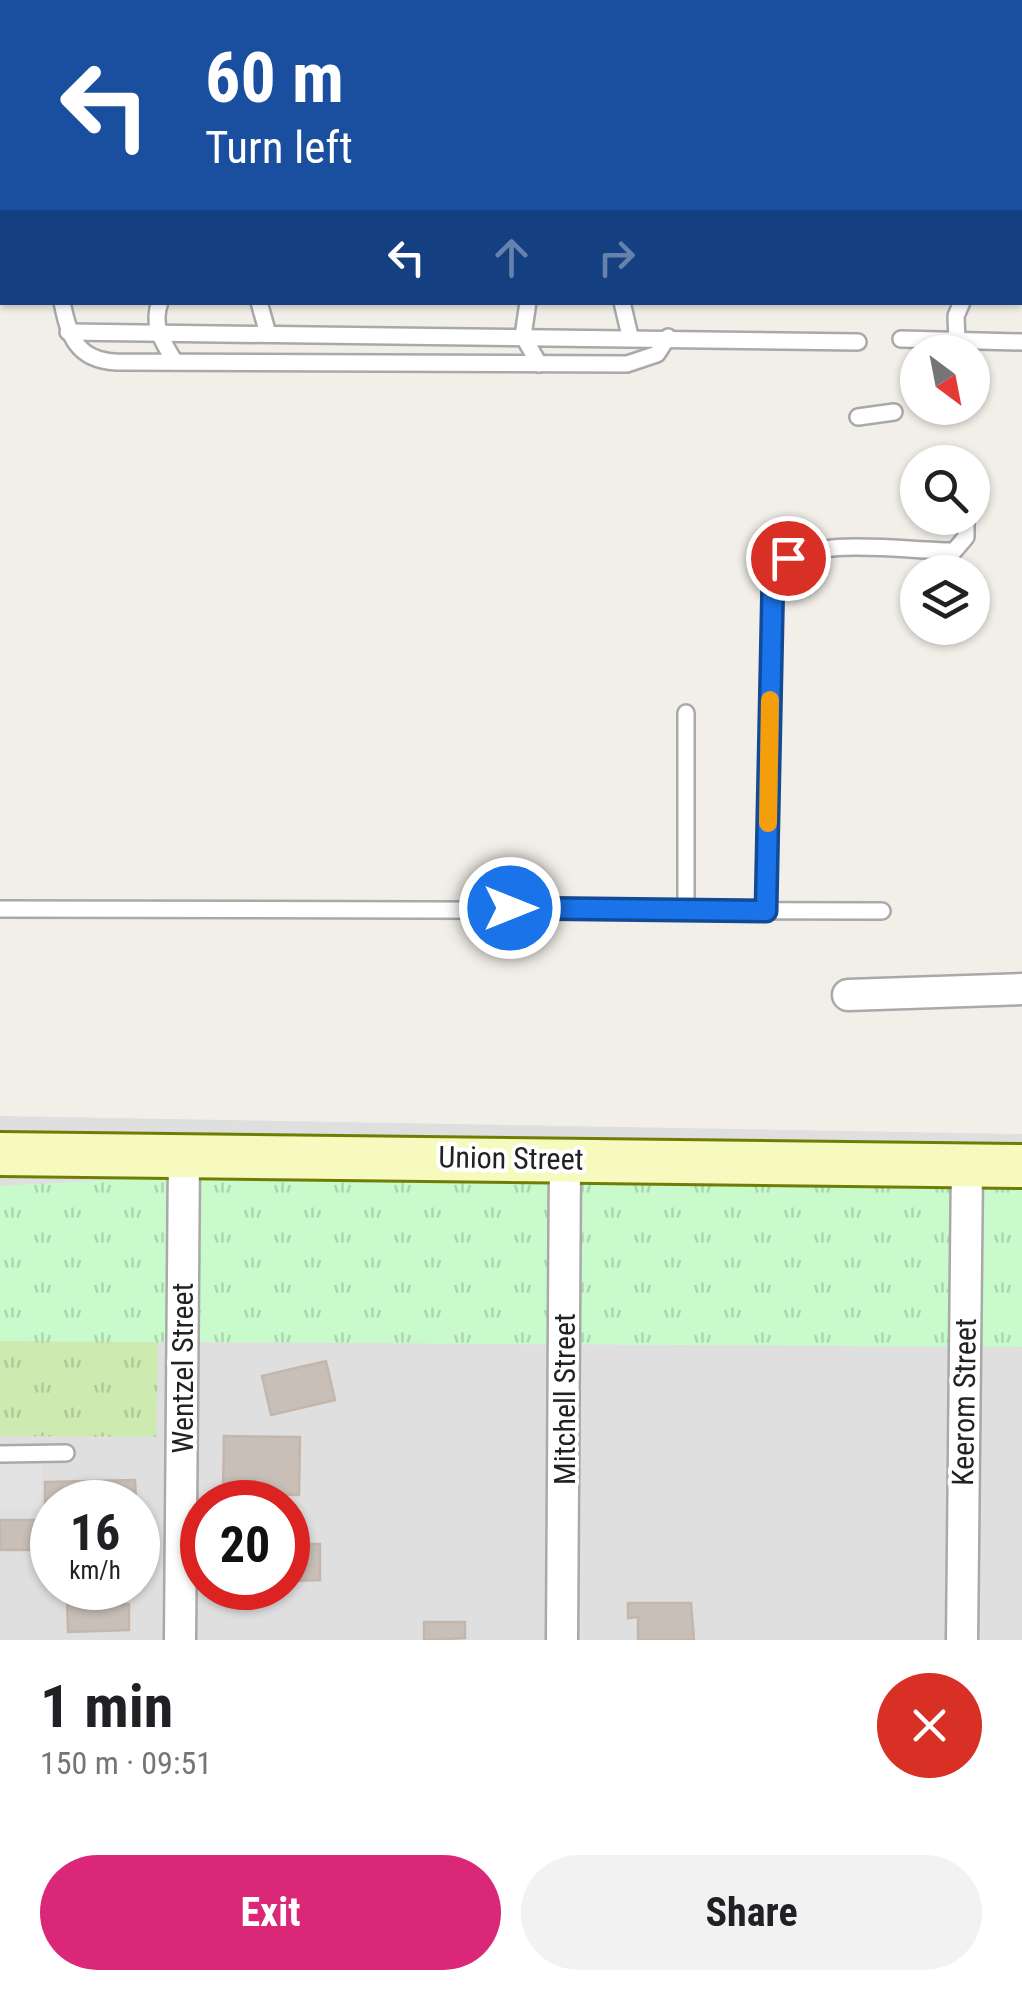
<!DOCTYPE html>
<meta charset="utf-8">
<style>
body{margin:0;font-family:"Roboto Condensed",sans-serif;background:#f2f2f2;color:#202124;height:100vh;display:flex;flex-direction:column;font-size:38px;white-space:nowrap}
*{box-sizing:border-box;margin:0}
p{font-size:32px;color:#757577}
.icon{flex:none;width:55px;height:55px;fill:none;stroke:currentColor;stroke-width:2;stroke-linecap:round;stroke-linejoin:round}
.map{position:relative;height:1640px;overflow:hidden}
.details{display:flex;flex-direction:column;background:#fff;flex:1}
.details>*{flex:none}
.hud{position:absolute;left:0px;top:0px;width:1022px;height:305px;box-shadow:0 2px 8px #0004;background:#1a4fa0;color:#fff;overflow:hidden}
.needle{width:65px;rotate:148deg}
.controls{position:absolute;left:900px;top:335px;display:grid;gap:20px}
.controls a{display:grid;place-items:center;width:90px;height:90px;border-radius:50%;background:#fff;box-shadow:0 2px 8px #0004;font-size:50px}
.speed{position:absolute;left:30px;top:1480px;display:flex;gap:20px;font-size:50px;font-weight:700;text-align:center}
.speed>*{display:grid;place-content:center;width:130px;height:130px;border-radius:50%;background:#fff;box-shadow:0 2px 8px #0004;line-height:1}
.speed small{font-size:25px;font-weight:400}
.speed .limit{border:15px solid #d22;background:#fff;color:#111}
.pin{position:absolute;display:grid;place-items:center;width:85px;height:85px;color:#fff;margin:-42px;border:5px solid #fff;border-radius:50%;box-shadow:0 2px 10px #0007}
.me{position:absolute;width:110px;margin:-55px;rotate:90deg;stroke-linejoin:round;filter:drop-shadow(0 0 8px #0008)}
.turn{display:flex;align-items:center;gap:35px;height:210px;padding:0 40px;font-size:45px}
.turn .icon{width:130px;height:130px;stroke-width:2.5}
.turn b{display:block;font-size:70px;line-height:85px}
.lanes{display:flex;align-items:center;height:95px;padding:0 40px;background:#0003;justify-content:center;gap:50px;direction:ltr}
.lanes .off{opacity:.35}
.round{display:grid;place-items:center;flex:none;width:105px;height:105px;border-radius:52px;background:#f2f2f2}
.head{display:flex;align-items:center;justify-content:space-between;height:170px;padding:0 40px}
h1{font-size:60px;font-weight:700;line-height:75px}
.button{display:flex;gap:20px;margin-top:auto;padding:20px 40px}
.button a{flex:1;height:115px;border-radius:60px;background:#db2777;color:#fff;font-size:40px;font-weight:700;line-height:115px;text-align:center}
.button a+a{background:#f2f2f2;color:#202124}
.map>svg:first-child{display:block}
</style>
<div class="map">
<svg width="1022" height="1640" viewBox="0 0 1022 1640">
<defs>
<pattern id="grass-tufts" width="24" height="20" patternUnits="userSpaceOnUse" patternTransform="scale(2.5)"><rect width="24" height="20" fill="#cdebb0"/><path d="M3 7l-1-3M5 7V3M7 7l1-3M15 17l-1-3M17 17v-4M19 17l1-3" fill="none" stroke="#b0c997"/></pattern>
<pattern id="park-tufts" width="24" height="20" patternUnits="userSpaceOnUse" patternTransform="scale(2.5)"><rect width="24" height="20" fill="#c8facc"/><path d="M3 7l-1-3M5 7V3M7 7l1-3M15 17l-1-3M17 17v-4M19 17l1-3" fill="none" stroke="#acd6af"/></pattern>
</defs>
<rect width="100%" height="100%" fill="#f2efe9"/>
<path fill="#e0dfdf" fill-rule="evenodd" d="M0,1116l1022,18v506h-1022zM52,1502h86v86h-86zM202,1502h86v86h-86z"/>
<polygon fill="url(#grass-tufts)" points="0,1341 158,1342 156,1437 0,1436"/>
<polygon fill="url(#park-tufts)" points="141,1178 1022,1183 1022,1347 0,1341 0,1186"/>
<polygon fill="#e2e2e2" points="0,1458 42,1459 41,1509 0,1509"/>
<g fill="#c7bfb8" stroke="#c4b6ab" stroke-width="2.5">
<polygon points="326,1361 335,1400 271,1415 262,1376"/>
<polygon points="224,1436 300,1437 299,1495 223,1494"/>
<polygon points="135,1480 136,1502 52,1502 52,1511 45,1511 45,1482"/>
<rect x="0" y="1520" width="52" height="30"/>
<polygon points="288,1521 302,1521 302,1544 320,1544 320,1580 288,1581"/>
<polygon points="117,1598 117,1605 129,1604 129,1630 68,1632 67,1599"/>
<polygon points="628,1603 691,1603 694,1640 638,1640 638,1617 628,1618"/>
<polygon points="424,1622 465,1622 465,1638 424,1640"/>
</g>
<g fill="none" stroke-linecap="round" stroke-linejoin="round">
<g stroke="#a9a9a9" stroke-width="20">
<g id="lane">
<polyline points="70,2 71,0"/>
<polyline points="1020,275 1022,275"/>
<path d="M62,302c7,35 15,58 54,60l511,2 30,-10 11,-17"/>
<path d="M160,302c-9,24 3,40 15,60"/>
<polyline points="259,302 268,334"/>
<polyline points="528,302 523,336 539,364"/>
<polyline points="622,302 630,336"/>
<polyline points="68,332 858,342"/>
<polyline points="901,339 1022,342"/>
<polyline points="957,341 956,316 962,302"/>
<polyline points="858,417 894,412"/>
<polyline points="686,713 686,909"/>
<polyline points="0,909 882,911"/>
<path d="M766,911l7,-339c30,-40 135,-20 181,-21l12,-14v-19"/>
<polyline points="0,1454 66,1453"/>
</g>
</g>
<g stroke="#a9a9a9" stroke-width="35">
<g id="street">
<polyline points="848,995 1022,989"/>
<polyline points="180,1640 184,1155"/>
<polyline points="562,1640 565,1158"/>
<polyline points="962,1640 967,1165"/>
</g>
</g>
<g stroke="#707d05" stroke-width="48">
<polyline id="secondary" points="0,1154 1022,1166"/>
</g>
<use href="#lane" stroke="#fff" stroke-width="15"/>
<use href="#street" stroke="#fff" stroke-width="30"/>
<use href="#secondary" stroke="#f7fabf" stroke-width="42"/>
</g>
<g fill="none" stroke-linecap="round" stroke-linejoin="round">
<g stroke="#114b97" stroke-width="25">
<polyline id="route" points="510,908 766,911 773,572 788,558"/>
</g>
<use href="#route" stroke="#1a73e8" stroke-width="18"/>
<polyline stroke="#f59e0b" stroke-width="18" points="768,823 770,700"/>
</g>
<g text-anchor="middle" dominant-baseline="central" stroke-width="8" stroke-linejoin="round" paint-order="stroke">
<g font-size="30" fill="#222" stroke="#fff">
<text transform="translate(511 1158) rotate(1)">Union Street</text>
<text transform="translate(182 1368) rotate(-90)">Wentzel Street</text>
<text transform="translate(564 1399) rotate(-90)">Mitchell Street</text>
<text transform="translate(964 1402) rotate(-89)">Keerom Street</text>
</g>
</g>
</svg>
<div class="controls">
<a><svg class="needle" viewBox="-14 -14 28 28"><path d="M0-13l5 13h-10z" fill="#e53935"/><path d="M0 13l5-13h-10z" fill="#757577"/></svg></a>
<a><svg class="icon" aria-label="search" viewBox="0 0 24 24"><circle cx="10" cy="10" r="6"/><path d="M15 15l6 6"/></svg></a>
<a><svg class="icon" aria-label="layers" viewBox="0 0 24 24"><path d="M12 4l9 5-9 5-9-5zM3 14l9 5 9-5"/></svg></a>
</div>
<div class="speed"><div>16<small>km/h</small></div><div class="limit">20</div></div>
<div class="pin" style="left:788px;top:558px;background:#d93025"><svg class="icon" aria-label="arrive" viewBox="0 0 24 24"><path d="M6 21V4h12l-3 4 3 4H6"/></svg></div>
<svg class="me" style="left:510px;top:908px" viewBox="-20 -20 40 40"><circle r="17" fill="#1a73e8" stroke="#fff" stroke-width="3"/><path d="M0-11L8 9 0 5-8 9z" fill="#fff"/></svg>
<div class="hud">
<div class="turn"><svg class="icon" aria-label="left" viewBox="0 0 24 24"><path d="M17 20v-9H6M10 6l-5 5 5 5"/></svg><div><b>60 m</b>Turn left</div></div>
<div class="lanes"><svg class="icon" aria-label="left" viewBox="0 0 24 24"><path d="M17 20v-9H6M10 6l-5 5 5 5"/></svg><svg class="icon off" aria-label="ahead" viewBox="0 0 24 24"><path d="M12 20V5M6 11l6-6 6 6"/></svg><svg class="icon off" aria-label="right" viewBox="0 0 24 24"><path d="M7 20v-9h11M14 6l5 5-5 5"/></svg></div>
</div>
</div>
<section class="details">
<div class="head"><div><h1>1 min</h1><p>150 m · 09:51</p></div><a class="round" style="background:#d93025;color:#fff"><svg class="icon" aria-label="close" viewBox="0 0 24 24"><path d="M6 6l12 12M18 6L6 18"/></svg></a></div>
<div class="button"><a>Exit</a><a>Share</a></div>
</section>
